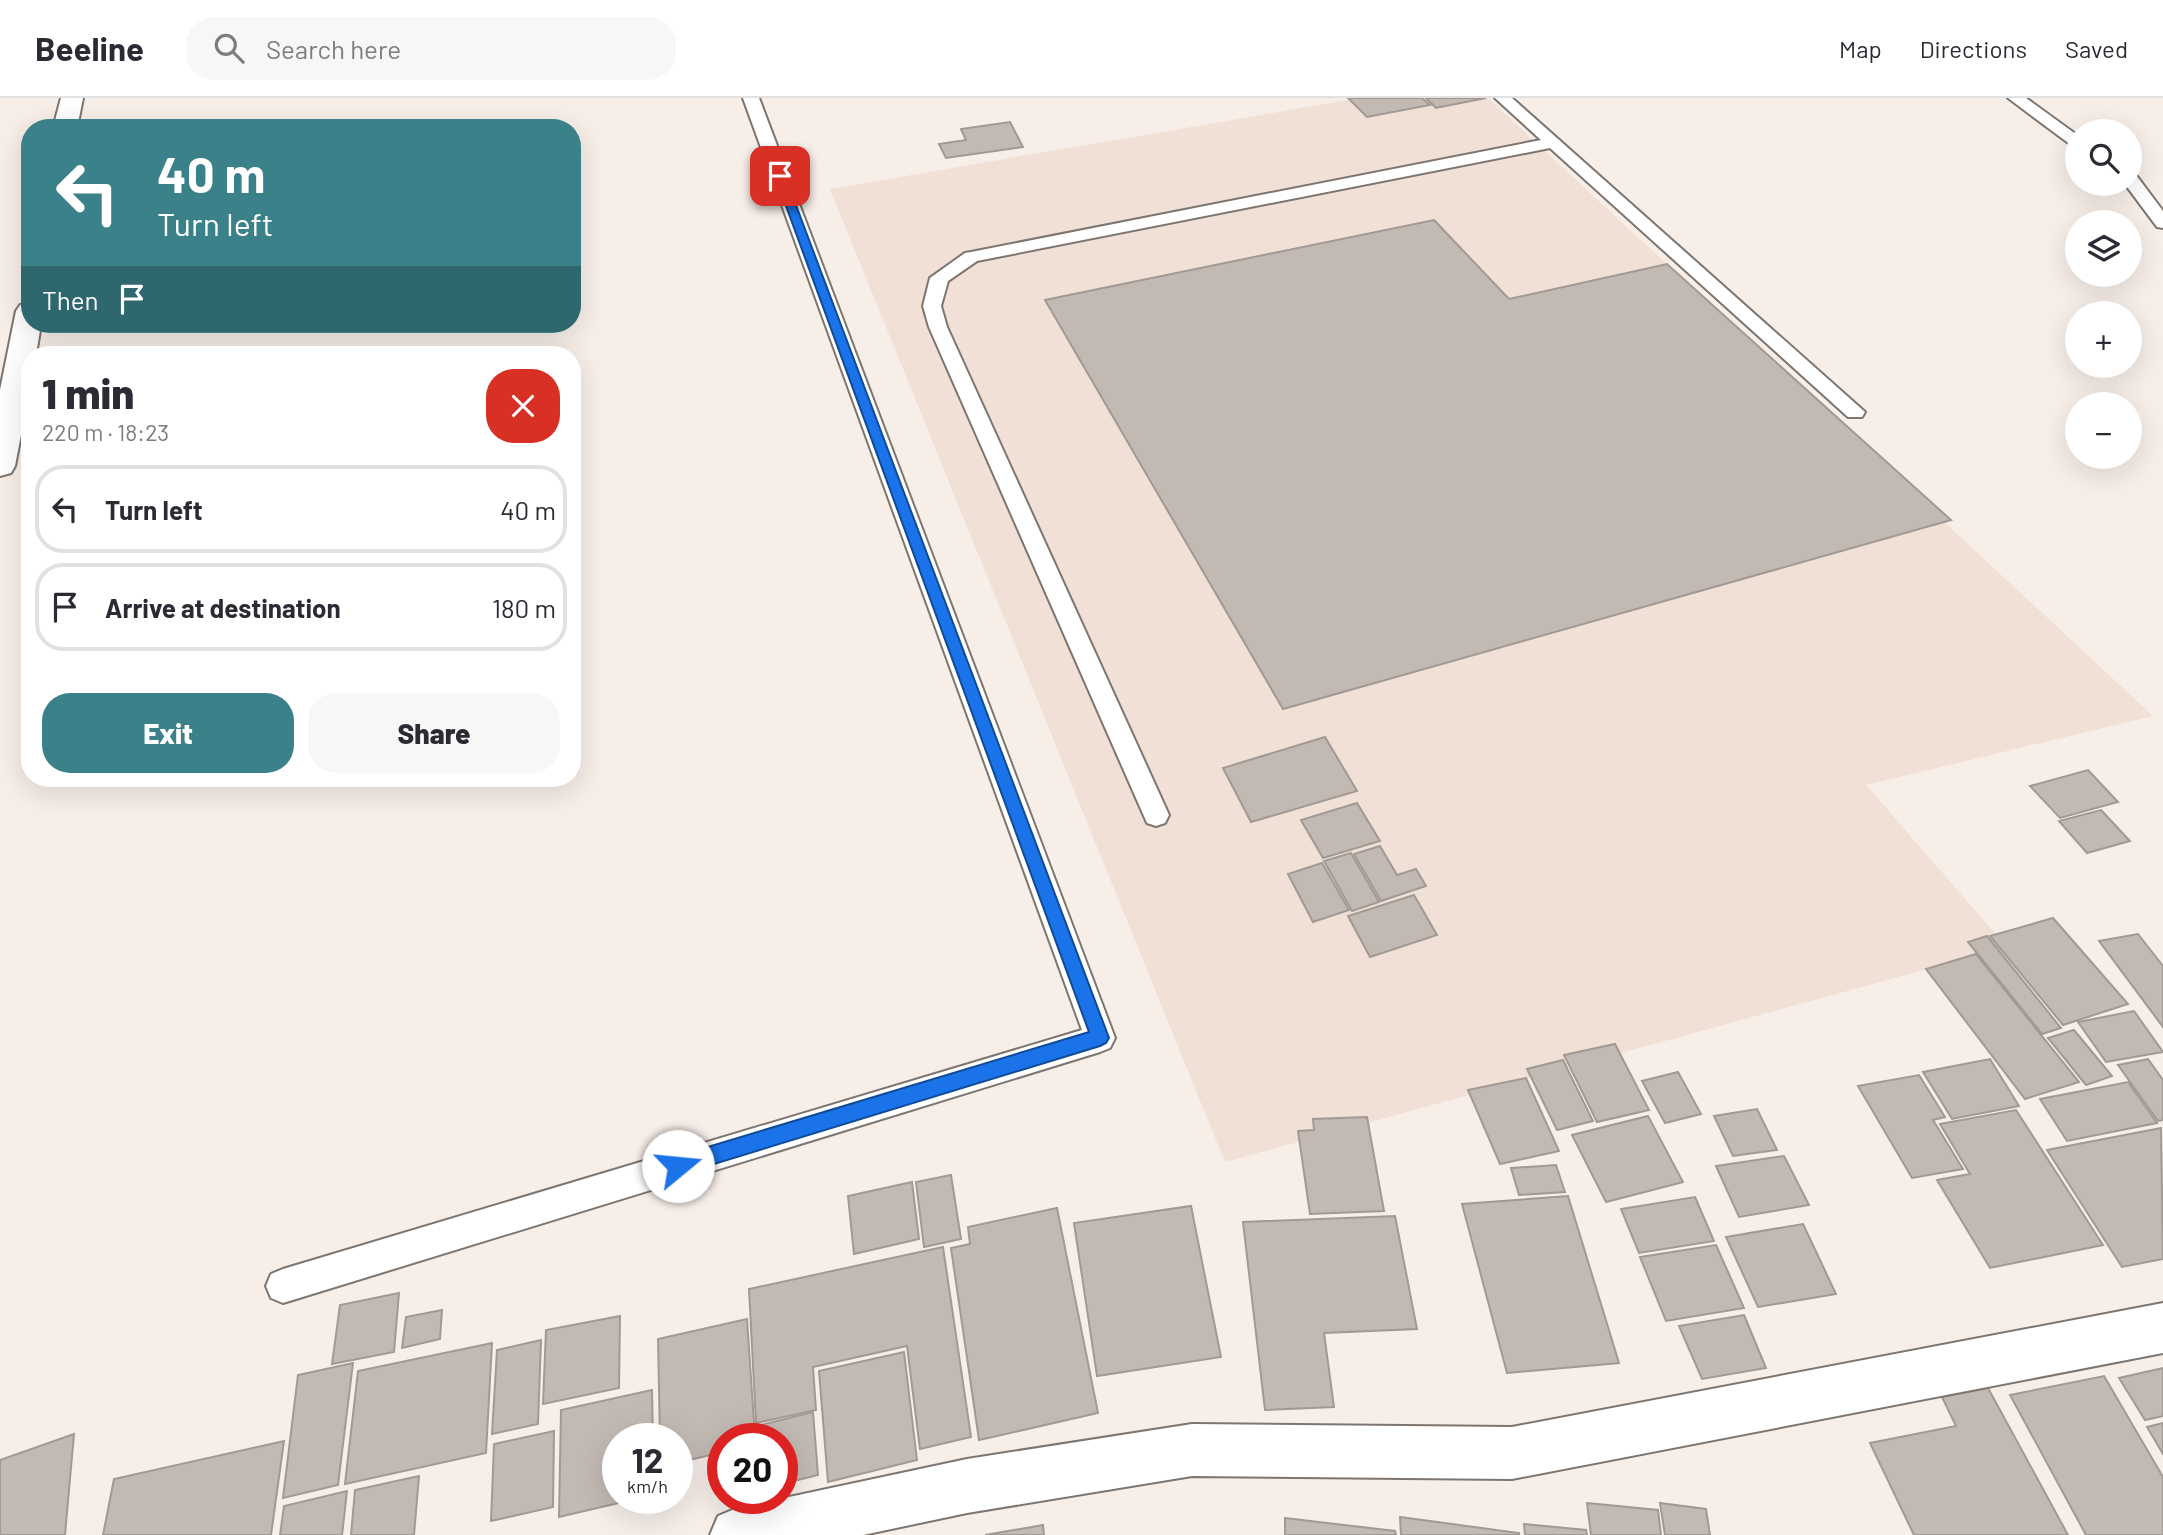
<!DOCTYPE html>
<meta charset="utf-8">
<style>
body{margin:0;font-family:Barlow,sans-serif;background:#f7f7f7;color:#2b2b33;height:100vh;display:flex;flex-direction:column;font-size:26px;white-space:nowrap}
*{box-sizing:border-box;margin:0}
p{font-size:23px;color:#7c7c81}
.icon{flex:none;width:38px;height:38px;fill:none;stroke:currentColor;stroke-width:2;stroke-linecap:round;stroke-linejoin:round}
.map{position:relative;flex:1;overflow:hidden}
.drawer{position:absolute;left:21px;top:248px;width:560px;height:441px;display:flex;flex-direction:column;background:#fff;border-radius:28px;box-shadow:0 7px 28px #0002}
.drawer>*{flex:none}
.top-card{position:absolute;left:21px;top:21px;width:560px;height:214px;border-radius:28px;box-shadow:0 7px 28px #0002;background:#3a818a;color:#fff;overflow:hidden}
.controls{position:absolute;left:2065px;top:21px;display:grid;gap:14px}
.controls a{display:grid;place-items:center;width:77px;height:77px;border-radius:50%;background:#fff;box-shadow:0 7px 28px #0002;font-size:35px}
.speed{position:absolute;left:602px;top:1325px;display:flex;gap:14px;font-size:35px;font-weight:700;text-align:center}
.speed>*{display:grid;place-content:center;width:91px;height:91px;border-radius:50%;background:#fff;box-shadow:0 7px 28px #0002;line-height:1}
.speed small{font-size:18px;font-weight:400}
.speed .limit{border:10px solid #d22;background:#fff;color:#111}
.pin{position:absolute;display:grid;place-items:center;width:60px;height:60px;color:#fff;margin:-30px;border-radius:14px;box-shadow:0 4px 10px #0006}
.me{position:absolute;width:77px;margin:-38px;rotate:73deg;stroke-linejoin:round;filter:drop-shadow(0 0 5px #0008)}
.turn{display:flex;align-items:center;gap:24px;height:147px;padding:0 21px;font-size:32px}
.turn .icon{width:91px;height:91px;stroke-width:2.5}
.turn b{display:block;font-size:49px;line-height:60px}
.then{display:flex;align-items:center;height:66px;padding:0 21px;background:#0003;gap:14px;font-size:26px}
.round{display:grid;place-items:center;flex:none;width:74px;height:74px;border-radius:28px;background:#f7f7f7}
.overview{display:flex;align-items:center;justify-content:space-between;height:119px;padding:0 21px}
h1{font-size:42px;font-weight:800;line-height:52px}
.action{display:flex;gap:14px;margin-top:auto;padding:14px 21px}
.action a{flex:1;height:80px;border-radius:28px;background:#3a818a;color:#fff;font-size:28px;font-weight:800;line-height:80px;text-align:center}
.action a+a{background:#f7f7f7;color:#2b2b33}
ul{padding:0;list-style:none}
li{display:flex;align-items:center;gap:21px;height:88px;margin:0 14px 10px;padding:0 7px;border:4px solid #e1e1e2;border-radius:28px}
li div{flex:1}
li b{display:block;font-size:26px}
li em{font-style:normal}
header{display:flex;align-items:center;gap:42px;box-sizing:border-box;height:98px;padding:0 35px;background:#fff;border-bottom:2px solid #e1e1e2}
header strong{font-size:33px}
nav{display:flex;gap:38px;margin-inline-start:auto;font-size:24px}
.search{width:490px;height:63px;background:#f7f7f7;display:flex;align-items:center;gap:18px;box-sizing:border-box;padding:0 24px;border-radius:28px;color:#7c7c81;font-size:26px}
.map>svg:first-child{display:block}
</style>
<header>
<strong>Beeline</strong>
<div class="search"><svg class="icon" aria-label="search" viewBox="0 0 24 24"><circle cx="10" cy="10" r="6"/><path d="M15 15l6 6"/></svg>Search here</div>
<nav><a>Map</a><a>Directions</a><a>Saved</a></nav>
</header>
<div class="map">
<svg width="2163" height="1437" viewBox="0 0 2163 1437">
<rect width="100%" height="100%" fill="#f7eee8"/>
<polygon fill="#f0e0d6" points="1361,0 1488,0 2153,618 1866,687 2007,849 1225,1064 830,91"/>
<g fill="#c2b9b3" stroke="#a19993" stroke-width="2">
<polygon points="1348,0 1422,0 1430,7 1367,19"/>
<polygon points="1426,0 1486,0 1436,10"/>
<polygon points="1010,24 1023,49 946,60 939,46 966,42 961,31"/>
<polygon points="1434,122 1509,201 1667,166 1951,422 1283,611 1045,202"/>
<polygon points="1325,639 1357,693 1251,724 1223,670"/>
<polygon points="2088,672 2118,704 2060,720 2030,688"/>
<polygon points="1357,705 1380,743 1323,760 1301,722"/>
<polygon points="2101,712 2130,743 2087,755 2059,723"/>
<polygon points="1380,748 1397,777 1416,771 1426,788 1381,803 1354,756"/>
<polygon points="1351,755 1379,804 1352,813 1324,763"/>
<polygon points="1322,765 1349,812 1313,824 1288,776"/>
<polygon points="1414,797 1437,837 1370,859 1348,818"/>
<polygon points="2053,820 2128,906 2063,927 1990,838"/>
<polygon points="2138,836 2163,868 2163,929 2099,843"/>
<polygon points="1987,838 2061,930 2042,936 1968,844"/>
<polygon points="1976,856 2079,984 2025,1001 1926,871"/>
<polygon points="2134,913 2163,954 2106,964 2078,924"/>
<polygon points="2074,932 2112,978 2086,987 2048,940"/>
<polygon points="1615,946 1649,1012 1597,1024 1564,957"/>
<polygon points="1990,961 2019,1008 1952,1021 1923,974"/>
<polygon points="2148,961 2163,982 2163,1022 2158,1023 2118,967"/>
<polygon points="1563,962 1593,1023 1557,1032 1527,971"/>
<polygon points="1678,974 1701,1016 1665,1025 1642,983"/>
<polygon points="1919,977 1945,1019 1933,1022 1963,1071 1912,1080 1858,988"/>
<polygon points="1526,980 1559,1053 1500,1066 1468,992"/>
<polygon points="2128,984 2157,1025 2067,1043 2040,1001"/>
<polygon points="1757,1011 1777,1052 1733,1058 1714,1018"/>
<polygon points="2016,1012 2103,1147 1990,1170 1937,1082 1970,1076 1940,1026"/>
<polygon points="1648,1018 1683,1084 1606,1104 1572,1037"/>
<polygon points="1367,1019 1384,1113 1310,1116 1298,1033 1314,1032 1313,1021"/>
<polygon points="2161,1030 2163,1161 2122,1169 2047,1052"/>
<polygon points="1784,1058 1809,1107 1739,1119 1716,1068"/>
<polygon points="1556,1067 1565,1094 1519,1097 1511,1070"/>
<polygon points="951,1077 961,1141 924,1149 916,1084"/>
<polygon points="912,1084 919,1141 854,1156 848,1098"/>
<polygon points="1568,1098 1619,1265 1507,1275 1462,1106"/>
<polygon points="1695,1099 1714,1143 1639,1155 1621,1111"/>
<polygon points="1191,1108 1221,1259 1097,1278 1074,1125"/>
<polygon points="1057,1110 1098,1315 979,1342 951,1150 970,1146 968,1129"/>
<polygon points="1395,1118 1417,1231 1324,1235 1334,1309 1265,1312 1243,1124"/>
<polygon points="1803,1126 1836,1196 1758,1209 1726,1139"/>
<polygon points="1716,1147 1744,1210 1666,1223 1640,1159"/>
<polygon points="943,1149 971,1339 920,1351 907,1248 813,1269 816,1312 756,1325 749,1191"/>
<polygon points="399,1195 394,1254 332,1266 340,1207"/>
<polygon points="442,1212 440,1241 402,1250 406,1219"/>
<polygon points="1744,1217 1766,1270 1702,1281 1679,1228"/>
<polygon points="620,1218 619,1290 543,1306 546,1232"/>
<polygon points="747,1221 755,1340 723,1340 723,1354 677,1365 677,1340 660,1340 658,1241"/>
<polygon points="541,1242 538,1326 492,1336 497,1252"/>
<polygon points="492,1245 486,1355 345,1386 358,1273"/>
<polygon points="904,1254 917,1362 828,1384 819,1273"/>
<polygon points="353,1265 338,1387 283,1400 298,1277"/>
<polygon points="2163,1270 2163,1318 2145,1322 2119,1280"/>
<polygon points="2104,1278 2163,1379 2163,1437 2086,1437 2010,1297"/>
<polygon points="1988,1290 2068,1437 1914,1437 1870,1345 1956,1328 1942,1299"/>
<polygon points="652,1292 653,1340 618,1340 618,1400 640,1400 559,1419 561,1312"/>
<polygon points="813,1314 818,1377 782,1386 782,1340 762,1340 761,1327"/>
<polygon points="2163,1325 2163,1356 2147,1329"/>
<polygon points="554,1333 553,1409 491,1423 494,1346"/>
<polygon points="74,1336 65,1437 0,1437 0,1362"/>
<polygon points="284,1343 271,1437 103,1437 114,1381"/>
<polygon points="419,1378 414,1437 351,1437 355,1392"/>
<polygon points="347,1393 342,1437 280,1437 284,1408"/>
<polygon points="1587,1405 1658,1412 1661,1437 1591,1437"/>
<polygon points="1660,1405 1706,1411 1710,1437 1665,1437"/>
<polygon points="1400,1419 1519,1435 1519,1437 1401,1437"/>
<polygon points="1285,1420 1395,1433 1396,1437 1285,1437"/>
<polygon points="1524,1426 1586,1432 1587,1437 1525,1437"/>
<polygon points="1043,1427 1044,1437 985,1437"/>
</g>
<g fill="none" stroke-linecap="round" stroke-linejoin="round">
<g stroke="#7d756f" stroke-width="4">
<g id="lane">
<polygon points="743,0 759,0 1115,940 1110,950 1100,954 283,1205 271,1200 266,1188 271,1176 283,1171 1082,932"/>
<polygon points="1495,0 1512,0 1865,314 1862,319 1848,319 1550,50 977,163 948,183 941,208 947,229 1169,717 1165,725 1156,728 1147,725 929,229 923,208 930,180 965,155 971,154 1541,42"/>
<polygon points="2008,0 2026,0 2077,37 2077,49 2071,47"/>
<polygon points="2130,76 2136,77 2163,113 2163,130 2157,129 2125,86 2130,86"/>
</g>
</g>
<g stroke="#7d756f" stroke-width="4">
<polygon id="street" points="2163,1205 2163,1255 1512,1381 1192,1378 967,1415 863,1437 710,1437 718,1418 737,1410 967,1361 1192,1326 1512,1329"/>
</g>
<g stroke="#7d756f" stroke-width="4">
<g id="secondary">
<polygon points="61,0 83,0 77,30 53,30"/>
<polygon points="30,205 30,226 41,226 36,257 30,257 30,290 15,368 11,375 0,378 0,292 16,213 20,207"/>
</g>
</g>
<use href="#lane" fill="#fff" fill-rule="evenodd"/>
<use href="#street" fill="#fff" fill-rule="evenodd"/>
<use href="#secondary" fill="#fff" fill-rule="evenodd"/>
</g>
<polygon fill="#1a73e8" stroke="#114b97" stroke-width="2" points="780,75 785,78 1109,940 1106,945 1100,948 678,1077 672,1075 669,1068 672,1061 678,1058 1089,934 775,78"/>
</svg>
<div class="controls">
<a><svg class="icon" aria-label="search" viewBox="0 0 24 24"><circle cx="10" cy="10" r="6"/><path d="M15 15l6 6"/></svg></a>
<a><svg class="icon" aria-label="layers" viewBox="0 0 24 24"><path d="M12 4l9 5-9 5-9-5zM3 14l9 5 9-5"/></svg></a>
<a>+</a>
<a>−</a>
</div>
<div class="speed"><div>12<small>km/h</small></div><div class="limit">20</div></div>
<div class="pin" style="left:780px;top:78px;background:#d93025"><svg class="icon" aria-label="arrive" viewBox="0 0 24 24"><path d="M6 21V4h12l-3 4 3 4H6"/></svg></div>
<svg class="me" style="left:678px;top:1068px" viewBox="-20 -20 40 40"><circle r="19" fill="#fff"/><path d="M0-13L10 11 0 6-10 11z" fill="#1a73e8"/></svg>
<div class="top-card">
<div class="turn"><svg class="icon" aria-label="left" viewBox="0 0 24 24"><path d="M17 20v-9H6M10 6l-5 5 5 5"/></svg><div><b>40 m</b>Turn left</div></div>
<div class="then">Then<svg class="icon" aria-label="arrive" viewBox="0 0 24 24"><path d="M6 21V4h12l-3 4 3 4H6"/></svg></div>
</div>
<section class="drawer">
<div class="overview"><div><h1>1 min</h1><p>220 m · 18:23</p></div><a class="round" style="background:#d93025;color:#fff"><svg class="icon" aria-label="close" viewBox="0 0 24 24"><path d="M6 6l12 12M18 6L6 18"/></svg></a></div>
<ul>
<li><svg class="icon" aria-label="left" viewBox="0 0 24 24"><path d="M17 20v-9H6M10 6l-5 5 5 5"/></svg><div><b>Turn left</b></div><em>40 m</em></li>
<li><svg class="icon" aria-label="arrive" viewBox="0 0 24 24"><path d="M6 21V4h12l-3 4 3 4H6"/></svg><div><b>Arrive at destination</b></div><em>180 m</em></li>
</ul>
<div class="action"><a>Exit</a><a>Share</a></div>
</section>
</div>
